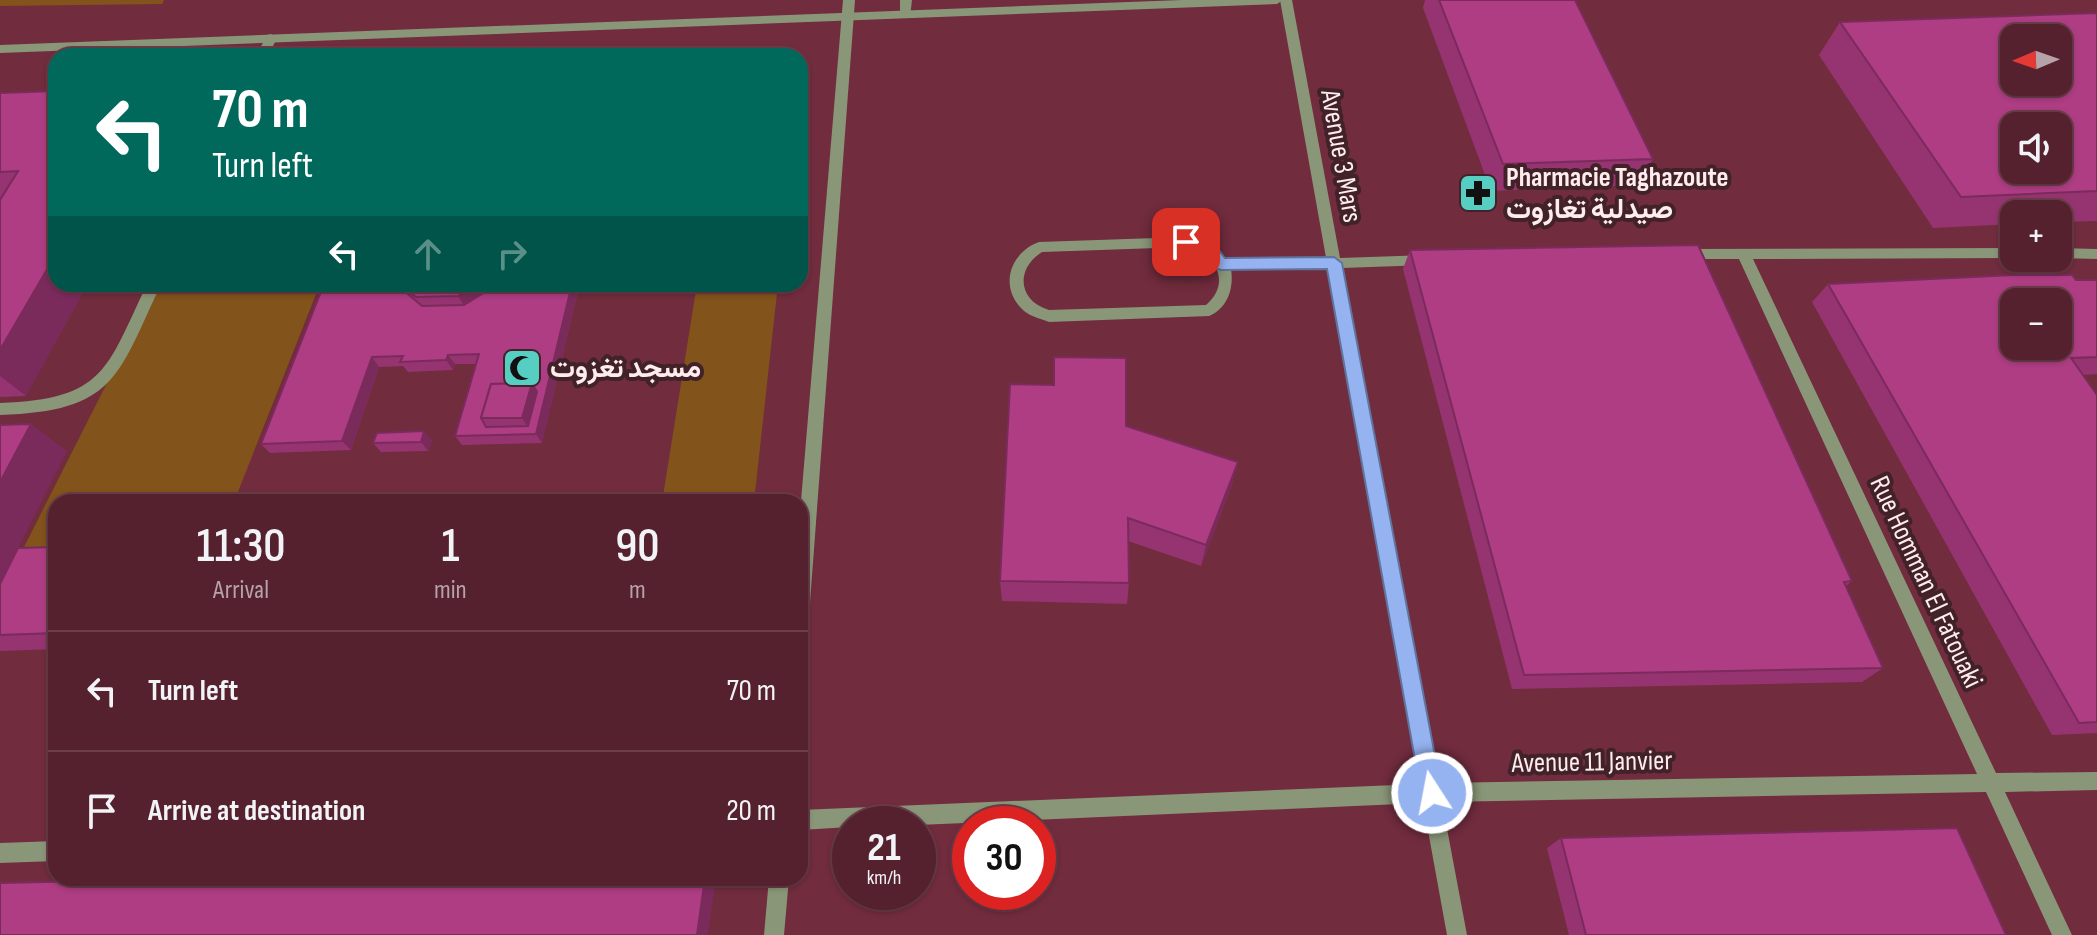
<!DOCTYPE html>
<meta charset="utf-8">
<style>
body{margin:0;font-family:"Sofia Sans Condensed",Vazirmatn,sans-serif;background:#5e2e3a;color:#f1f3f6;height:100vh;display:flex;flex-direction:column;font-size:30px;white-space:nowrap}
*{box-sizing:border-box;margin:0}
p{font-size:26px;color:#b6a3aa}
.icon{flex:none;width:44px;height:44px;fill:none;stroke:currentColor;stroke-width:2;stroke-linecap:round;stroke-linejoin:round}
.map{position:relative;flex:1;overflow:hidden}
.details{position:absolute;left:48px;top:494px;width:760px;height:392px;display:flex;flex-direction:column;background:#55212e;border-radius:24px;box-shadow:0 2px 6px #0004,0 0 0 2px #6b3e4a}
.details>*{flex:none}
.hud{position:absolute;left:48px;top:48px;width:760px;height:244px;border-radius:24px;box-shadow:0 2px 6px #0004,0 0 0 2px #6b3e4a;background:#00695c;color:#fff;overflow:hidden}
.needle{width:52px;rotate:268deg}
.controls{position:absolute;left:2000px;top:24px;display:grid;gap:16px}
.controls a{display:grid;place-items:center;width:72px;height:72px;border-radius:16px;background:#55212e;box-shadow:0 2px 6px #0004,0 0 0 2px #6b3e4a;font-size:40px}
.speed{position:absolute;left:832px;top:806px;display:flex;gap:16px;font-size:40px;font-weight:700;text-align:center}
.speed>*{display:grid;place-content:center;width:104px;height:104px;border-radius:50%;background:#55212e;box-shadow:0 2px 6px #0004,0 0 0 2px #6b3e4a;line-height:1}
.speed small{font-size:20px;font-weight:400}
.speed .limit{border:12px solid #d22;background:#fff;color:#111}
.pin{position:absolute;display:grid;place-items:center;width:68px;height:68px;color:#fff;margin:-34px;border-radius:16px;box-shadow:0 4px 12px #0006}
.me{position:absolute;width:88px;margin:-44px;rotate:349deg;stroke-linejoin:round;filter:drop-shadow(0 0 6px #0008)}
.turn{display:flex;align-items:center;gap:28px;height:168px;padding:0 32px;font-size:36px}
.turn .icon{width:104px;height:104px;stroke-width:2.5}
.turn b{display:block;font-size:56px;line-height:68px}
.lanes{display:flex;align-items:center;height:76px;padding:0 32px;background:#0003;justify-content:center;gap:40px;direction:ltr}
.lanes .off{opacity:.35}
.eta{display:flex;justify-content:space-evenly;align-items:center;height:136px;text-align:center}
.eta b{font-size:48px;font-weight:600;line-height:56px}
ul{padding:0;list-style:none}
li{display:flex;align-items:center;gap:24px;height:120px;padding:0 32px;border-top:2px solid #6b3e4a}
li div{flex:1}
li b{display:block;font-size:30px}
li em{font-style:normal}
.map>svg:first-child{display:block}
</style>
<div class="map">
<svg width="2097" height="935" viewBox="0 0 2097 935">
<rect width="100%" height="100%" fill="#712c3e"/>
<g fill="#82531b">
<polygon points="0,0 164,0 162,4 0,6"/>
<polygon points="157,284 320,284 234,502 56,502 56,553 20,555"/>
<polygon points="697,284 778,284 754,502 662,502"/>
</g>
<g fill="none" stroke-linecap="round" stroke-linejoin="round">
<g fill="#8a9678" fill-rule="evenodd">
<polygon points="271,34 277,38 268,56 256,56 267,35"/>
<path d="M1186,237l28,8 12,14 108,-1 7,5 -7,5 -103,1c3,19 -3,39 -22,47l-160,6c-10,-4 -21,-6 -28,-14 -22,-23 -10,-56 18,-66zM1186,247c30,6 46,36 20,58l-157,5c-31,-9 -34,-41 -7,-58z"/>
<path d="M147,284h14c-44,94 -46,127 -161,131v-12c105,-4 106,-33 147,-119z"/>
</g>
<g fill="#8a9678" fill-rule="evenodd">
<polygon points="843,0 855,0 809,616 806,622 800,624 800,513"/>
<polygon points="900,0 912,0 910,17 906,18 900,14"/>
<polygon points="1280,0 1292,0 1340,258 1428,255 1435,260 1428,265 1342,268 1439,783 1977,774 1739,259 1683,259 1676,254 1683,249 2014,248 2014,258 1753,259 1996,773 2097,772 2097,790 2005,792 2072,935 2052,935 1986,792 1442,802 1467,935 1447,935 1423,803 918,825 850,824 850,827 800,830 800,810 1420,784"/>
<polygon points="2058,248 2097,249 2097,259 2058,258"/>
<polygon points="56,841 56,861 0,863 0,843"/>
<polygon points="769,878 789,878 784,935 764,935"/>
</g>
<polygon fill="#8a9678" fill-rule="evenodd" points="1182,0 1283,0 1277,4 0,53 0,45"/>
</g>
<g fill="#963471">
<polygon points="1425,0 1575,0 1653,159 1638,185 1491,191 1423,8"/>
<polygon points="2097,13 2097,221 2058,222 2058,214 2014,214 2014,224 1933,228 1819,55 1840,22"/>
<polygon points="56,91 26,396 0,397 0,93"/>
<polygon points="1410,250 1852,581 1846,586 1883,668 1862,682 1512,689 1403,269"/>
<polygon points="2097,280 2097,374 2083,375 2097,395 2097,733 2052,735 1812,302 1828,284"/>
<polygon points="324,284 596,284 596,285 579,286 542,443 462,445 455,436 476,364 455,364 453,370 408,372 403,366 379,367 351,450 270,453 261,444"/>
<polygon points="1126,426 1232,485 1201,566 1128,541 1129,583 1127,604 1002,601 1000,581"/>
<polygon points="432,440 428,451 381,452 373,443"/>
<polygon points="56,547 56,649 0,651 0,584"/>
<polygon points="1561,838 2006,935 1569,935 1547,848"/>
</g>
<g fill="#7a2b5c">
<polygon points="56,254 56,284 88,284 26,396 0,376 0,350"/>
<polygon points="478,284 517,284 470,315 458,296"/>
<polygon points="572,284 578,284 579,286 542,443 536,434"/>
<polygon points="448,355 455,364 453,370 446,360"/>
<polygon points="372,357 379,367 351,450 342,441"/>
<polygon points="532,383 543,401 534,436 522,418"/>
<polygon points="31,424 67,451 0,584 0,482"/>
<polygon points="424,431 432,440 428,451 421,442"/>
<polygon points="1238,462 1232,485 1201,566 1206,545"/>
<polygon points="705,878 716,878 708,935 697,935"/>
</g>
<g fill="#ae3d83" stroke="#7a2b5c" stroke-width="2" fill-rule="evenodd">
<polygon points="1439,0 1575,0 1653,159 1503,164"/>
<path d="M2097,13v178l-136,6 -121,-175zM2014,38h44v44h-44zM2014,126h44v44h-44z"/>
<polygon points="56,91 56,254 0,350 0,200 18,171 0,172 0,93"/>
<polygon points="1698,245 1852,581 1844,582 1883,668 1524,675 1410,250"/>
<path d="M2014,275h58l4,5h21v77l-26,1 26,37v327l-18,1 -251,-439zM2014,302h44v44h-44z"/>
<path d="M324,284h72l26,22 42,-1 34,-21h74l-36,150 -81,2 24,-82 -31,1 -2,5 -46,2 3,-6 -31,1 -30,84 -81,3zM532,383l5,9 -9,34 -42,1 -5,-9 10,-34z"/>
<polygon points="400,284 478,284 458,296 416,297"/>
<polygon points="1054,357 1126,358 1126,426 1238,462 1206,545 1128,518 1129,583 1000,581 1010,384 1054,385"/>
<polygon points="532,383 522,418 481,418 491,384"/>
<polygon points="31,424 0,482 0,425"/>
<polygon points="424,431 421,442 373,443 377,433"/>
<polygon points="56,547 56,633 0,635 0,584 18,548"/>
<polygon points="1957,828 2006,935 1586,935 1561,838"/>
<polygon points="226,878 705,878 697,935 0,935 0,883"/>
</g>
<polygon fill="#95b2f1" stroke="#61749d" stroke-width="2" points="1186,236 1214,244 1225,258 1334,257 1342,263 1442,793 1439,800 1432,803 1424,800 1421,793 1327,269 1221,270 1215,268 1203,252 1181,246 1181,238"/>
<defs>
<g id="pharmacy-square" transform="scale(2)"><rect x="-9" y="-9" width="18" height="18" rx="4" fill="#57cec2" stroke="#422229"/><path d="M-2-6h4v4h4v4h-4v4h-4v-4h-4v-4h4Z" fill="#111"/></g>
<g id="mosque-square" transform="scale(2)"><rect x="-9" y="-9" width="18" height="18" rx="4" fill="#57cec2" stroke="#422229"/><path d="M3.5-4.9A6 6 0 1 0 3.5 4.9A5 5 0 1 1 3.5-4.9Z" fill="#111"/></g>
</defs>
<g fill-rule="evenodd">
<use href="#pharmacy-square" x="1478" y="193"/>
<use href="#mosque-square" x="522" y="368"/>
</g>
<g text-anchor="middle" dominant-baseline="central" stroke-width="8" stroke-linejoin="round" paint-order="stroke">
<g font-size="28" fill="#feecef" stroke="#422229">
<text transform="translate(1341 156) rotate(80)">Avenue 3 Mars</text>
<text transform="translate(1926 582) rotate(65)">Rue Homman El Fatouaki</text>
<text transform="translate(1592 762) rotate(-1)">Avenue 11 Janvier</text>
</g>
<g font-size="28" font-weight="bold" fill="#feecef" stroke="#422229" text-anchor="start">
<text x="1506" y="177">Pharmacie Taghazoute<tspan x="1506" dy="32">صيدلية تغازوت</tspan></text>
<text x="550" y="368">مسجد تغزوت</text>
</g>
</g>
</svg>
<div class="controls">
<a><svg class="needle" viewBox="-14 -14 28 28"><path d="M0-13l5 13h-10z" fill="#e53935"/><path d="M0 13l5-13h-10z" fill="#b6a3aa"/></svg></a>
<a><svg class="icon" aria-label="sound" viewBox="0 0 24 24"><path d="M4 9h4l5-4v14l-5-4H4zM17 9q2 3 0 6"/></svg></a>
<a>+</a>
<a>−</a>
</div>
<div class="speed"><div>21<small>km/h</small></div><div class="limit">30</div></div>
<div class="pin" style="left:1186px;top:242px;background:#d93025"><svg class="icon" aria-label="arrive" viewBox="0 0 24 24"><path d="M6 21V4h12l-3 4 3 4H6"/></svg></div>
<svg class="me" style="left:1432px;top:793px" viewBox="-20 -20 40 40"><circle r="17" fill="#95b2f1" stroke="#fff" stroke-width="3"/><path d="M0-11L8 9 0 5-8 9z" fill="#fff"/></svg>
<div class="hud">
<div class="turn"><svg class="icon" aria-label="left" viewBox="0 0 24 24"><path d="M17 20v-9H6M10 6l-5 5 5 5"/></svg><div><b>70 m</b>Turn left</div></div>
<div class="lanes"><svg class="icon" aria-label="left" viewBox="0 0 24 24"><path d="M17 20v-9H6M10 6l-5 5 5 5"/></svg><svg class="icon off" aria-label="ahead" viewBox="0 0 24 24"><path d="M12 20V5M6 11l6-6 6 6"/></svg><svg class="icon off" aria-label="right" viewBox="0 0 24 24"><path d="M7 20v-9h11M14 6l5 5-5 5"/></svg></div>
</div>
<section class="details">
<div class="eta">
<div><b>11:30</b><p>Arrival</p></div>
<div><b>1</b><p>min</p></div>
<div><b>90</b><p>m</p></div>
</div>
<ul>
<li><svg class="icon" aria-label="left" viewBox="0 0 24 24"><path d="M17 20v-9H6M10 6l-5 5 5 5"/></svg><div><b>Turn left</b></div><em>70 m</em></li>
<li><svg class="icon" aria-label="arrive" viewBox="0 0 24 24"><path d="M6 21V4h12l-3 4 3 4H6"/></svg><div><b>Arrive at destination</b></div><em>20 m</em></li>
</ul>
</section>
</div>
